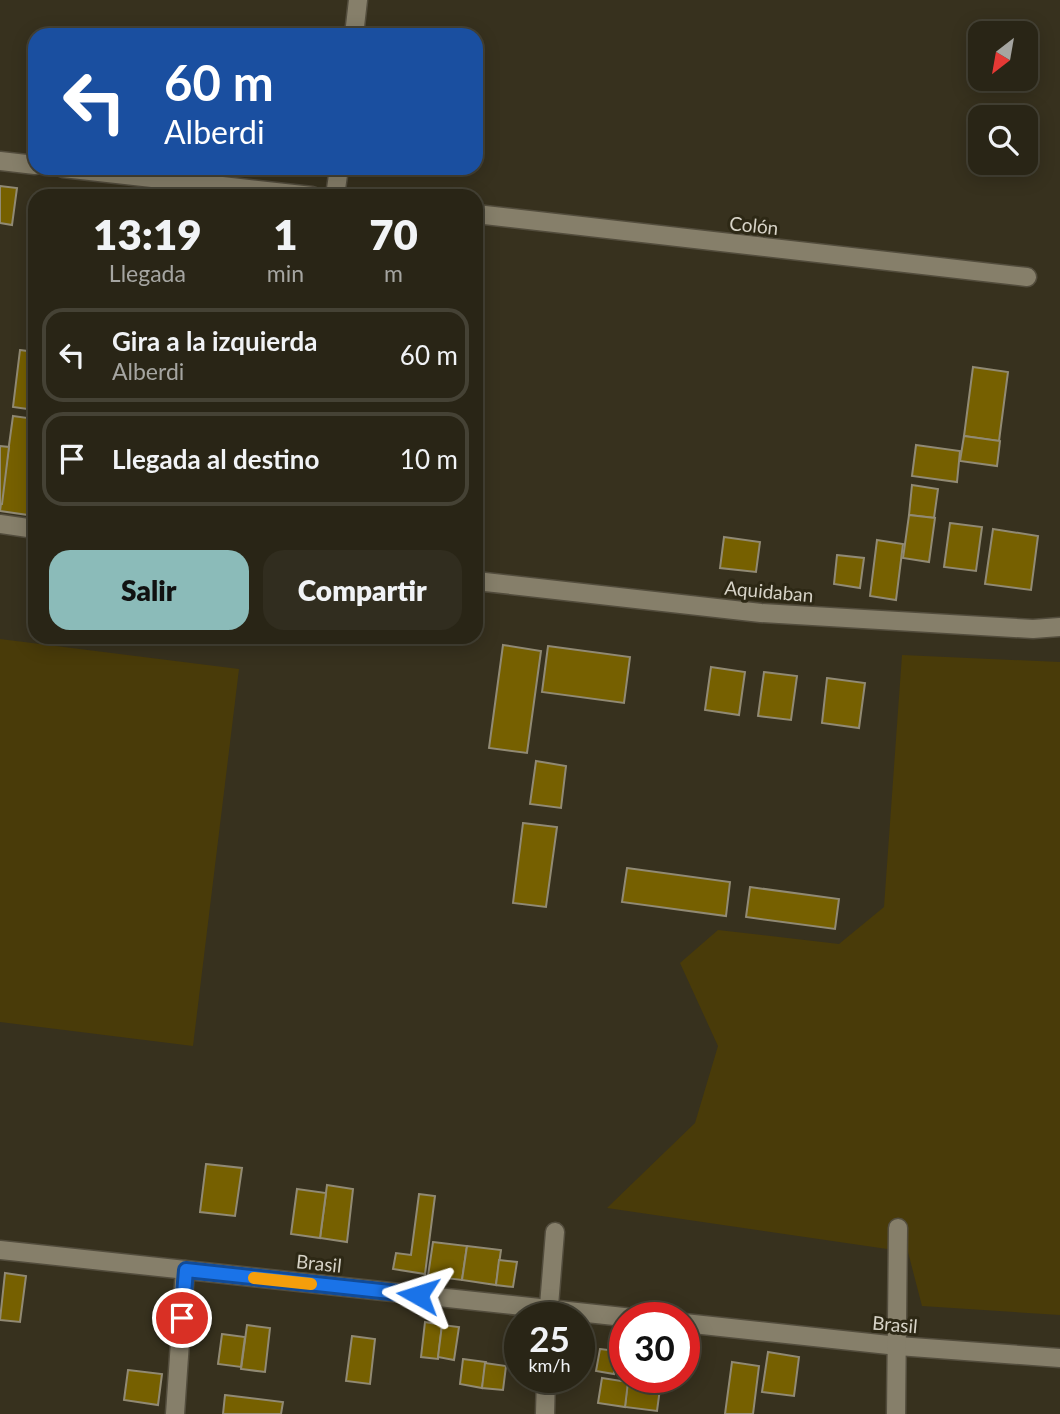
<!DOCTYPE html>
<html lang="es">
<meta charset="utf-8">
<style>
body{margin:0;font-family:Lato,sans-serif;background:#312d1f;color:#f1f3f6;height:100vh;display:flex;flex-direction:column;font-size:26px;white-space:nowrap}
*{box-sizing:border-box;margin:0}
p{font-size:23px;color:#a5a5a1}
.icon{flex:none;width:38px;height:38px;fill:none;stroke:currentColor;stroke-width:2;stroke-linecap:round;stroke-linejoin:round}
.map{position:relative;flex:1;overflow:hidden}
.panel{position:absolute;left:28px;top:189px;width:455px;height:455px;display:flex;flex-direction:column;background:#292516;border-radius:21px;box-shadow:0 4px 18px #0003,0 0 0 2px #454235}
.panel>*{flex:none}
.banner{position:absolute;left:28px;top:28px;width:455px;height:147px;border-radius:21px;box-shadow:0 4px 18px #0003,0 0 0 2px #454235;background:#1a4fa0;color:#fff;overflow:hidden}
.needle{width:46px;rotate:211deg}
.tools{position:absolute;left:968px;top:21px;display:grid;gap:14px}
.tools a{display:grid;place-items:center;width:70px;height:70px;border-radius:14px;background:#292516;box-shadow:0 4px 18px #0003,0 0 0 2px #454235;font-size:35px}
.speed{position:absolute;left:504px;top:1302px;display:flex;gap:14px;font-size:35px;font-weight:700;text-align:center}
.speed>*{display:grid;place-content:center;width:91px;height:91px;border-radius:50%;background:#292516;box-shadow:0 4px 18px #0003,0 0 0 2px #454235;line-height:1}
.speed small{font-size:18px;font-weight:400}
.speed .limit{border:10px solid #d22;background:#fff;color:#111}
.pin{position:absolute;display:grid;place-items:center;width:60px;height:60px;color:#fff;margin:-30px;border:4px solid #fff;border-radius:50%;box-shadow:0 2px 7px #0007}
.me{position:absolute;width:77px;margin:-38px;rotate:276deg;stroke-linejoin:round;filter:drop-shadow(0 0 5px #0008)}
.turn{display:flex;align-items:center;gap:24px;height:147px;padding:0 21px;font-size:32px}
.turn .icon{width:91px;height:91px;stroke-width:2.5}
.turn b{display:block;font-size:49px;line-height:60px}
.eta{display:flex;justify-content:space-evenly;align-items:center;height:119px;text-align:center}
.eta b{font-size:42px;font-weight:800;line-height:49px}
.action{display:flex;gap:14px;margin-top:auto;padding:14px 21px}
.action a{flex:1;height:80px;border-radius:21px;background:#8bbbb9;color:#111;font-size:28px;font-weight:800;line-height:80px;text-align:center}
.action a+a{background:#312d1f;color:#f1f3f6}
ul{padding:0;list-style:none}
li{display:flex;align-items:center;gap:21px;height:94px;margin:0 14px 10px;padding:0 7px;border:4px solid #454235;border-radius:21px}
li div{flex:1}
li b{display:block;font-size:26px}
li em{font-style:normal}
.map>svg:first-child{display:block}
</style>
<div class="map">
<svg width="1060" height="1414" viewBox="0 0 1060 1414">
<rect width="100%" height="100%" fill="#37311e"/>
<g fill="#493b09">
<polygon points="0,639 239,669 193,1046 0,1022"/>
<polygon points="902,655 1060,662 1060,1315 922,1306 908,1252 607,1208 695,1123 718,1046 680,963 718,930 839,944 884,907"/>
</g>
<g fill="#766000" stroke="#918a74" stroke-width="2">
<polygon points="0,186 17,188 12,225 0,223"/>
<polygon points="20,350 35,352 35,410 13,407"/>
<polygon points="973,367 1008,372 999,441 964,436"/>
<polygon points="13,416 35,419 35,516 0,511"/>
<polygon points="964,436 1000,441 997,466 960,461"/>
<polygon points="916,445 960,451 957,482 912,476"/>
<polygon points="0,446 9,447 2,504 0,504"/>
<polygon points="912,485 938,489 934,518 909,515"/>
<polygon points="909,515 935,518 929,562 903,558"/>
<polygon points="950,523 982,527 976,571 944,567"/>
<polygon points="993,529 1038,536 1031,590 985,584"/>
<polygon points="724,537 760,542 756,572 720,568"/>
<polygon points="877,540 903,544 896,600 870,596"/>
<polygon points="837,555 864,558 860,588 834,584"/>
<polygon points="503,645 541,651 527,753 489,748"/>
<polygon points="548,646 630,657 624,703 542,692"/>
<polygon points="711,667 745,672 739,715 705,710"/>
<polygon points="764,672 797,676 791,720 758,716"/>
<polygon points="827,678 865,683 859,728 822,723"/>
<polygon points="536,761 566,766 561,808 530,804"/>
<polygon points="523,823 557,827 546,907 513,903"/>
<polygon points="627,868 730,882 726,916 622,902"/>
<polygon points="750,887 839,899 835,929 746,917"/>
<polygon points="206,1164 242,1168 235,1216 200,1212"/>
<polygon points="327,1185 353,1189 347,1242 320,1238"/>
<polygon points="297,1189 326,1193 320,1238 291,1234"/>
<polygon points="419,1194 435,1196 425,1274 393,1269 396,1253 411,1255"/>
<polygon points="433,1242 467,1246 462,1280 428,1276"/>
<polygon points="467,1246 501,1250 496,1285 462,1280"/>
<polygon points="499,1260 517,1262 513,1287 496,1285"/>
<polygon points="5,1273 26,1276 20,1322 0,1320"/>
<polygon points="425,1322 442,1325 438,1359 421,1357"/>
<polygon points="247,1325 270,1328 265,1372 241,1369"/>
<polygon points="442,1325 459,1327 454,1360 438,1357"/>
<polygon points="222,1334 245,1337 241,1367 218,1364"/>
<polygon points="352,1336 375,1339 370,1384 346,1381"/>
<polygon points="600,1349 617,1351 614,1374 596,1371"/>
<polygon points="768,1352 799,1357 794,1396 762,1392"/>
<polygon points="463,1359 486,1362 482,1388 460,1384"/>
<polygon points="732,1362 759,1366 753,1414 725,1414"/>
<polygon points="485,1363 506,1366 503,1390 482,1388"/>
<polygon points="128,1370 162,1374 158,1405 124,1400"/>
<polygon points="628,1377 661,1381 657,1411 625,1407"/>
<polygon points="602,1378 628,1382 625,1407 598,1403"/>
<polygon points="225,1395 283,1402 281,1414 223,1414"/>
</g>
<g fill="none" stroke-linecap="round" stroke-linejoin="round">
<g stroke="#534d3d" stroke-width="21">
<g id="minor">
<polyline points="354,35 358,0"/>
<polyline points="0,161 35,165"/>
<polyline points="63,168 312,196"/>
<polyline points="335,196 339,168"/>
<polyline points="476,214 1027,277"/>
<polyline points="0,524 35,529"/>
<polyline points="476,581 761,613 1033,629 1060,627"/>
<polyline points="0,1250 633,1318"/>
<polyline points="548,1318 555,1232"/>
<polyline points="684,1323 898,1346 1060,1358"/>
<polyline points="175,1414 185,1270"/>
<polyline points="545,1414 546,1377"/>
<polyline points="896,1414 898,1228"/>
</g>
</g>
<use href="#minor" stroke="#867f6a" stroke-width="18"/>
</g>
<g fill="none" stroke-linecap="round" stroke-linejoin="round">
<g stroke="#114b97" stroke-width="18">
<polyline id="route" points="182,1318 186,1270 418,1295"/>
</g>
<use href="#route" stroke="#1a73e8" stroke-width="12"/>
<polyline stroke="#f59e0b" stroke-width="12" points="254,1278 311,1284"/>
</g>
<g text-anchor="middle" dominant-baseline="central" stroke-width="6" stroke-linejoin="round" paint-order="stroke">
<g font-size="19" fill="#d7d3c7" stroke="#2d2815">
<text transform="translate(754 225) rotate(6)">Colón</text>
<text transform="translate(769 591) rotate(5)">Aquidaban</text>
<text transform="translate(319 1263) rotate(6)">Brasil</text>
<text transform="translate(895 1324) rotate(5)">Brasil</text>
</g>
</g>
</svg>
<div class="tools">
<a><svg class="needle" viewBox="-14 -14 28 28"><path d="M0-13l5 13h-10z" fill="#e53935"/><path d="M0 13l5-13h-10z" fill="#a5a5a1"/></svg></a>
<a><svg class="icon" aria-label="search" viewBox="0 0 24 24"><circle cx="10" cy="10" r="6"/><path d="M15 15l6 6"/></svg></a>
</div>
<div class="speed"><div>25<small>km/h</small></div><div class="limit">30</div></div>
<div class="pin" style="left:182px;top:1318px;background:#d93025"><svg class="icon" aria-label="arrive" viewBox="0 0 24 24"><path d="M6 21V4h12l-3 4 3 4H6"/></svg></div>
<svg class="me" style="left:418px;top:1295px" viewBox="-20 -20 40 40"><path d="M0-17L14 15 0 8-14 15z" fill="#1a73e8" stroke="#fff" stroke-width="4"/></svg>
<div class="banner">
<div class="turn"><svg class="icon" aria-label="left" viewBox="0 0 24 24"><path d="M17 20v-9H6M10 6l-5 5 5 5"/></svg><div><b>60 m</b>Alberdi</div></div>
</div>
<section class="panel">
<div class="eta">
<div><b>13:19</b><p>Llegada</p></div>
<div><b>1</b><p>min</p></div>
<div><b>70</b><p>m</p></div>
</div>
<ul>
<li><svg class="icon" aria-label="left" viewBox="0 0 24 24"><path d="M17 20v-9H6M10 6l-5 5 5 5"/></svg><div><b>Gira a la izquierda</b><p>Alberdi</p></div><em>60 m</em></li>
<li><svg class="icon" aria-label="arrive" viewBox="0 0 24 24"><path d="M6 21V4h12l-3 4 3 4H6"/></svg><div><b>Llegada al destino</b></div><em>10 m</em></li>
</ul>
<div class="action"><a>Salir</a><a>Compartir</a></div>
</section>
</div>
